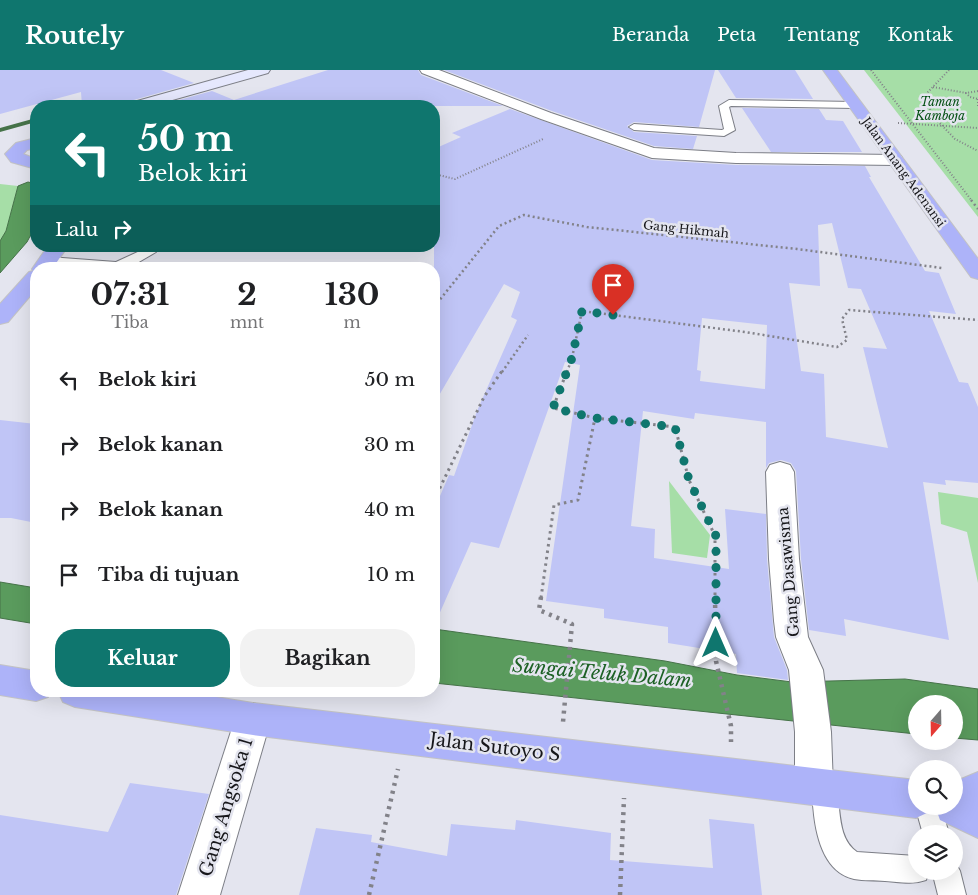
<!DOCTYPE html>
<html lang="id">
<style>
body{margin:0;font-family:"Libre Baskerville",serif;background:#f2f2f2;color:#202124;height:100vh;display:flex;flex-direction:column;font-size:19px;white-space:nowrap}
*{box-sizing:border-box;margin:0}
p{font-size:16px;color:#757577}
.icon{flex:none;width:28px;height:28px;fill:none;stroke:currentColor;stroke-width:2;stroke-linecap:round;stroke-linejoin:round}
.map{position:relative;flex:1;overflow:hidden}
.details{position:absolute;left:30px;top:192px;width:410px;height:435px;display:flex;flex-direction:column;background:#fff;border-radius:20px;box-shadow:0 5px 20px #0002}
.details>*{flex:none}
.top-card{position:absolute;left:30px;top:30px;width:410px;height:152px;border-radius:20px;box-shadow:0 5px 20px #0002;background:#0f766e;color:#fff;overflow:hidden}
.needle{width:32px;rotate:200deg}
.fabs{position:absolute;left:908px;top:625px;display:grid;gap:10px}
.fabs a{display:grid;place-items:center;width:55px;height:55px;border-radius:50%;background:#fff;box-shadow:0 5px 20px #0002;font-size:25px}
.pin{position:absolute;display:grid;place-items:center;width:42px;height:42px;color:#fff;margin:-51px -21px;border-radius:50% 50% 50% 0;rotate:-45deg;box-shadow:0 0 5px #0007}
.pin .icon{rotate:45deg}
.me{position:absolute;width:55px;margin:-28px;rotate:0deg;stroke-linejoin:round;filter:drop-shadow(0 0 4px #0008)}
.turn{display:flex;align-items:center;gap:18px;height:105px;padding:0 25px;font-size:22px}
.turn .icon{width:65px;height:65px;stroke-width:2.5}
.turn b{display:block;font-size:35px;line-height:42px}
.then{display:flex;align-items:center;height:48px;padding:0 25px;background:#0003;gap:10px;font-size:19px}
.eta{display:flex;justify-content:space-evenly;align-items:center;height:85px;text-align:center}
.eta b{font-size:30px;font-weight:800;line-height:35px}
.action{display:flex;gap:10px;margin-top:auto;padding:10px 25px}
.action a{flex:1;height:58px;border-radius:20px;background:#0f766e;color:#fff;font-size:20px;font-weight:800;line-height:58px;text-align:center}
.action a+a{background:#f2f2f2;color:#202124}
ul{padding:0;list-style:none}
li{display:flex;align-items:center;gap:15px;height:65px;padding:0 25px}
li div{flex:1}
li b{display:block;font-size:19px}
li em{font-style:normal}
header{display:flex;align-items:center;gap:30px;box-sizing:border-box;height:70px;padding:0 25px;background:#0f766e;color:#fff}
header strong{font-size:24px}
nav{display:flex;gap:28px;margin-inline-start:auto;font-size:18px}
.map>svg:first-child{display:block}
</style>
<header>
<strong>Routely</strong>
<nav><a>Beranda</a><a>Peta</a><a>Tentang</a><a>Kontak</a></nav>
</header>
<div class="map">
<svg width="978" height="825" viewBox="0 0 978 825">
<rect width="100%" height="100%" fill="#e4e5ef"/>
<g fill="#a6dea7">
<polygon points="864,0 978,0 978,147"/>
<polygon points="0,114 18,116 6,161 0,171"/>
<polygon points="669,411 710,465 707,488 672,483"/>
<polygon points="938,422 978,428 978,513 967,462 941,454"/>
</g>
<g fill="#5a9b5d" stroke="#467349">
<polygon points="28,112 36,114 36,155 27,172 0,203 0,171 6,161 18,116"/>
<polygon points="0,512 36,518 36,554 0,548"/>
<polygon points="434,559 665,591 737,605 792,612 905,609 978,619 978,670 954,668 954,634 916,634 916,664 434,613"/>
</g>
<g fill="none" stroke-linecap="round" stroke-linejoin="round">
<polygon fill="#467349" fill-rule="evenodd" points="36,48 36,52 0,62 0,58"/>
</g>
<g fill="#c0c5f6" fill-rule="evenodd">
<polygon points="0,0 161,0 194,13 130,31 126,36 82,36 81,22 0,44"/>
<polygon points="328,0 418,0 421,5 503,36 157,36 212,21 234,30"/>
<polygon points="444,0 715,0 699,57 634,52 627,56 634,62 697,66 693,79 654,76 552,41"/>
<polygon points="718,0 795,0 813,29 736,28"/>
<polygon points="742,38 819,39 826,50 843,51 862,82 771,82"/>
<path d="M510,39l142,51 84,5 129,1 6,11h-2l56,94 14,2 17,41 -27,-3 30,71 9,1 10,24v76l-33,-3 1,5 -23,-3 26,158 -105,-21 2,17 -37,-6 -8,-71 -5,-88 -5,-8 -10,-3 -12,3 -3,5v-46l-71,-9 -1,6 -51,-8 -12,115 24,3 -1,29 75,11 -4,-60 41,5 1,45 7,78 13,33 1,10 -51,-7 -1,-19 -68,-11v-16l-64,-9v-9l-58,-8 34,-236 -15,-3 -66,186 -28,-6 -37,84v-116l15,-35 5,1 23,-65 40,-91 -6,-3 9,-25 -16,-8 -70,120v-255l27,-12 -9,-4zM832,153l16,65 13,1 26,60 -24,-2 25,101 -62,-11 -2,-63 -23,-3 -12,-88 31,3 -2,-61zM702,248l65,7 -2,64 -65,-8 1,-10 -4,-1z"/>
<polygon points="0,350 36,354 36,453 11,448 0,448"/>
<polygon points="130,713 209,724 176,825 0,825 0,745 108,762"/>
<polygon points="709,749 754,754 762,825 299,825 316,758 372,765 371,772 447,786 451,754 515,760 516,750 611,763 610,790 713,798"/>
</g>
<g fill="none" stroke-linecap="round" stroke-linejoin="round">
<g stroke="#7c7e86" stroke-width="2">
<g id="lane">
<polygon points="729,30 855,32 860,35 855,38 731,36 729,37 735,60 724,66 634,60 629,57 634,54 722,60 724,59 719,36"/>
<polygon points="140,176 155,176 156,182 132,196 122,199 49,195 42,191 49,187 116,192 142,180"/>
<path d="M824,704l9,4c10,23 1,58 24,74l59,4v15h13l-3,9c-14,5 -27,2 -41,1 -10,-1 -21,0 -31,-2 -28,-6 -37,-39 -40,-64 -1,-13 -4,-25 1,-37z"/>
<polygon points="916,733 916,736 941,736 949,764 923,764 915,736"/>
<polygon points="954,790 960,801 966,825 938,825 932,801 954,801"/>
</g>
</g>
<g stroke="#7c7e86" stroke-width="2">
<g id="street">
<polygon points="420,0 439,0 551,43 654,78 736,83 895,85 901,86 903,90 901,94 895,95 736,93 652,88 541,49 422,3"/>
<polygon points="780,392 790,395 794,402 799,489 808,567 823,600 831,662 833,716 827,729 814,735 801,729 795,716 795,662 789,600 776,567 774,551 769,489 766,402 770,395"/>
<polygon points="253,633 266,637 271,649 220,825 178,825 235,649 240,637"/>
</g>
</g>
<g stroke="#7c7e86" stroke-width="2">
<polygon id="secondary" points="248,0 270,0 268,3 151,36 128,36 130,33"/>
</g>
<g stroke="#c3c3c4" stroke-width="2">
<g id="highway">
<polygon points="823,0 837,0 978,189 978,209 971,207"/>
<polygon points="36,68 36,78 27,80 23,84 36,89 36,99 11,92 5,84 16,73"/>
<polygon points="48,176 68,176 52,199 36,199 36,219 8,252 0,254 0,234 29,202 33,201 32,199"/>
<polygon points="0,595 36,601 36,621 51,621 48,627 36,631 0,625"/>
<polygon points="58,621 179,621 253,633 916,710 916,736 932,736 929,742 916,748 253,665 75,637 63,632"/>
<polygon points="978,702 978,768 940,750 935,736 954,736 954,712"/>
</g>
</g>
<g stroke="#828289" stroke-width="2" stroke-dasharray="1 2" stroke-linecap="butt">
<polyline points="871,0 972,131"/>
<polyline points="949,0 927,23 931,44 955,69 978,81"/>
<polyline points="933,17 966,23"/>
<polyline points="978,21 966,23 970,27 978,29"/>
<polyline points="978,29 978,36"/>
<polyline points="898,53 978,58"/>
<polyline points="434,104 455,109 543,69"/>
</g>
<g stroke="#828289" stroke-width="2.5" stroke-dasharray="2 3" stroke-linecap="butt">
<polyline points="971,130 978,139"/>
<polyline points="434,237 499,156 524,145 587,157 797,179 942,198"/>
<polyline points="502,302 528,265"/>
<polyline points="567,302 572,288 582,241 745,262 837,277 847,270 842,249 849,240 978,250"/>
</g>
<g stroke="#828289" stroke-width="3" stroke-dasharray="2.5 4" stroke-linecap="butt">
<polyline points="595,348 675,357 689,410 715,466 715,528"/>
<polyline points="434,430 484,327 502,301"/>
<polyline points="541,528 554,435 578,430 595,348 553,338 567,301"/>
</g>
<g stroke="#828289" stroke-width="4.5" stroke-dasharray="3 5" stroke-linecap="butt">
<polyline points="541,527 539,540 572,554 563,652"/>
<polyline points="715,527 716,591 731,656 731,672"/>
<polyline points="369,825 398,699"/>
<polyline points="620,825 624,728"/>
</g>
<use href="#lane" fill="#fff" fill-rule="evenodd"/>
<use href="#street" fill="#fff" fill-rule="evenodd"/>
<use href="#secondary" fill="#e6e8fd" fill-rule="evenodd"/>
<use href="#highway" fill="#adb3f9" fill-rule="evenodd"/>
</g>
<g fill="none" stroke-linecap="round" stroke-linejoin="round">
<polyline stroke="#0f766e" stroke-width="9" stroke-dasharray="0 16.2" points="613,245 582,241 572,288 553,338 595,348 675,357 689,410 716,466 716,573"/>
</g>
<g text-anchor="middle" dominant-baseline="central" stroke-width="5" stroke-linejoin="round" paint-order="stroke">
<g font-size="12" font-style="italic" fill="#045013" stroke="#e4e5ef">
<text x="940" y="31">Taman<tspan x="940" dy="14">Kamboja</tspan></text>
</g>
<g font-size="12" fill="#17171b" stroke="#e4e5ef">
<text transform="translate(904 102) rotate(54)">Jalan Anang Adenansi</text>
<text transform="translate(686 159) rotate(6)">Gang Hikmah</text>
</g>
<g font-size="15" fill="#17171b" stroke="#e4e5ef">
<text transform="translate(788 502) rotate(-95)">Gang Dasawisma</text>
</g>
<g font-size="18" fill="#17171b" stroke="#e4e5ef">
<text transform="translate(495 677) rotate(7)">Jalan Sutoyo S</text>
<text transform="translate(226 737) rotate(-73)">Gang Angsoka 1</text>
</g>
<g font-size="19" font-style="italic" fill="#1d6125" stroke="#e4e5ef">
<text transform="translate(602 603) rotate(5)">Sungai Teluk Dalam</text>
</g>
</g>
</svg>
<div class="fabs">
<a><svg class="needle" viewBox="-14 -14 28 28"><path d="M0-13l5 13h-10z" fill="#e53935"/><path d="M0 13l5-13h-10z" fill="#757577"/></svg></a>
<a><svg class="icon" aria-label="search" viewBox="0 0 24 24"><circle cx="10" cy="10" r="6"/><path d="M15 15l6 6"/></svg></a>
<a><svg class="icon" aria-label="layers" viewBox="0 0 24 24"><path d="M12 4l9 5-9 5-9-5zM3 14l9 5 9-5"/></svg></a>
</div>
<div class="pin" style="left:613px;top:245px;background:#d93025"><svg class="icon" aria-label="arrive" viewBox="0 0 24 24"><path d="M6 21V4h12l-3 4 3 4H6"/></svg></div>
<svg class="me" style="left:716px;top:573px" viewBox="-20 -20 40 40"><path d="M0-17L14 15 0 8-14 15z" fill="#0f766e" stroke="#fff" stroke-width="4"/></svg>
<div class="top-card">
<div class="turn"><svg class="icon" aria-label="left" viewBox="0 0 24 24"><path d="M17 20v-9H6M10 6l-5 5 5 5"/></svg><div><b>50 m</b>Belok kiri</div></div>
<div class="then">Lalu<svg class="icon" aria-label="right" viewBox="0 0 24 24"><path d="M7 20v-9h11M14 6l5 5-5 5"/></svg></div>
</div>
<section class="details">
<div class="eta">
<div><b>07:31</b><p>Tiba</p></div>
<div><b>2</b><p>mnt</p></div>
<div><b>130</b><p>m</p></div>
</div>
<ul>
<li><svg class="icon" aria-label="left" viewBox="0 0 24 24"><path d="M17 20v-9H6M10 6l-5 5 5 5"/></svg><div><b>Belok kiri</b></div><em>50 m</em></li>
<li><svg class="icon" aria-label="right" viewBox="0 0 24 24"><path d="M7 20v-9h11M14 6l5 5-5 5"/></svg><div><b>Belok kanan</b></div><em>30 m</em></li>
<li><svg class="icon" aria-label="right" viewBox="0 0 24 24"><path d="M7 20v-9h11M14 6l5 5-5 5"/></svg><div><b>Belok kanan</b></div><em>40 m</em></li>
<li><svg class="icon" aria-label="arrive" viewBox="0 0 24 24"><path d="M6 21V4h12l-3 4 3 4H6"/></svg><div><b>Tiba di tujuan</b></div><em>10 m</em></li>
</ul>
<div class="action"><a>Keluar</a><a>Bagikan</a></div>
</section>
</div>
